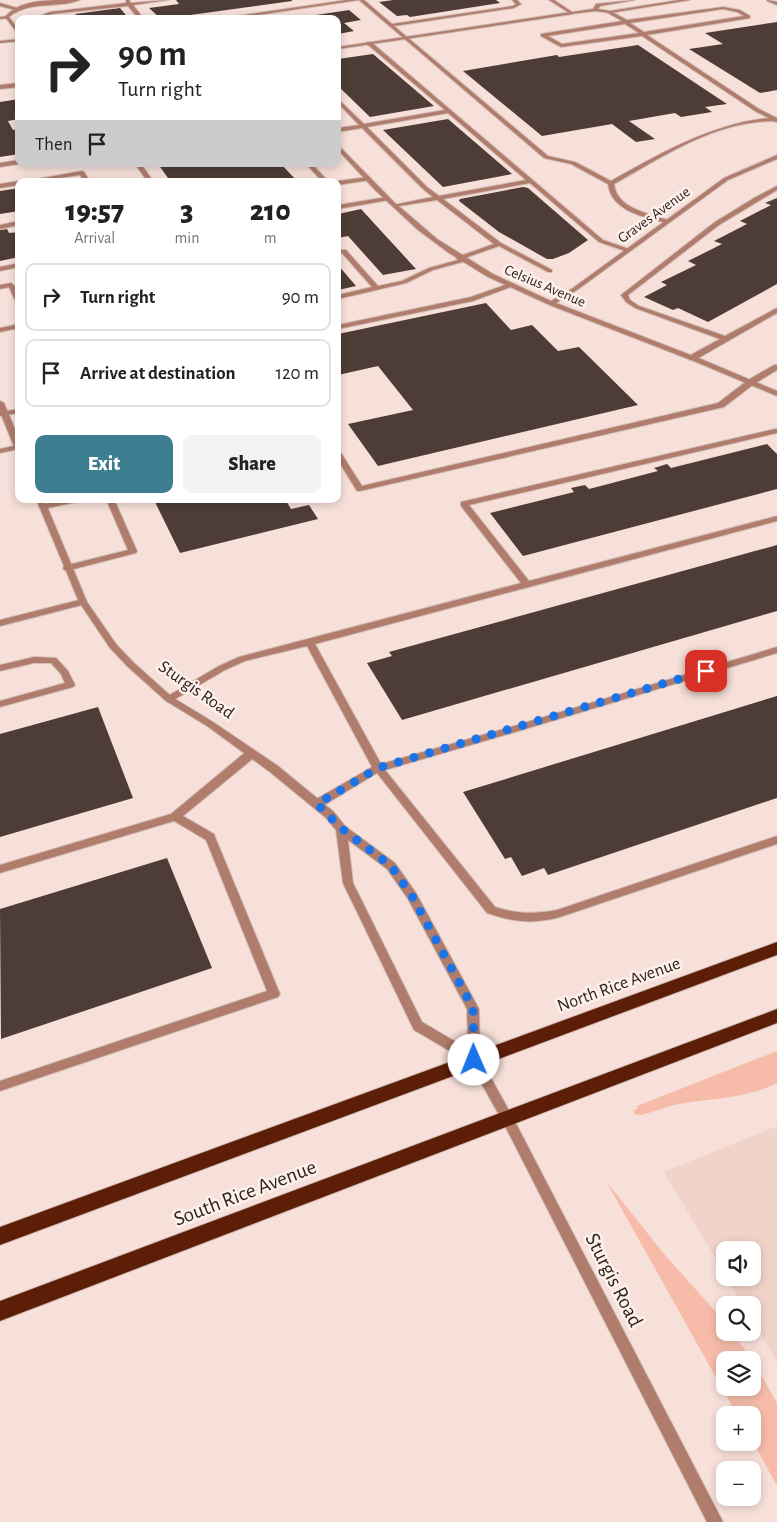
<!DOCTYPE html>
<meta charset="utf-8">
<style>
body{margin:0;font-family:"Alegreya Sans",sans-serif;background:#f2f2f2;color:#222;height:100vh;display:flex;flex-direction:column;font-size:19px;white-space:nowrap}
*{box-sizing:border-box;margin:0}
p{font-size:16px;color:#767676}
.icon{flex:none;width:28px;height:28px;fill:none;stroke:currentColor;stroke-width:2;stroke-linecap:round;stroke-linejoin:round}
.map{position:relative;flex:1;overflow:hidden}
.sheet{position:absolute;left:15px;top:178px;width:326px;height:325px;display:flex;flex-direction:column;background:#fff;border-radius:10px;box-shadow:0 2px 8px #0003}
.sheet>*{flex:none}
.banner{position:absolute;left:15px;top:15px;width:326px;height:152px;border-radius:10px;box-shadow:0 2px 8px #0003;background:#fff;color:#222;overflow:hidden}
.tools{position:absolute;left:716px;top:1241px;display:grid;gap:10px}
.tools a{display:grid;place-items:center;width:45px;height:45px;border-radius:10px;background:#fff;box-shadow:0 2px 8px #0003;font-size:25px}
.pin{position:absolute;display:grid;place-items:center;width:42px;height:42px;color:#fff;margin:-21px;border-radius:10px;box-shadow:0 2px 8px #0006}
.me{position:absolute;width:55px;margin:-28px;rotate:359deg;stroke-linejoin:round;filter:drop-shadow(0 0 4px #0008)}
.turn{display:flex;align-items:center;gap:18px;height:105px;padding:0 20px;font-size:22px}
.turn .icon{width:65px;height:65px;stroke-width:2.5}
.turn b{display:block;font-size:35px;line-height:42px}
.then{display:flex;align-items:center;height:48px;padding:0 20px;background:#0003;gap:10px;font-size:19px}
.eta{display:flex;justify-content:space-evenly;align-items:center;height:85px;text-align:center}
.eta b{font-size:30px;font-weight:800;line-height:35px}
.primary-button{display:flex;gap:10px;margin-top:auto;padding:10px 20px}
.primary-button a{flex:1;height:58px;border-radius:10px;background:#3d7f91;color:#fff;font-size:20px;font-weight:800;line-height:58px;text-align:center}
.primary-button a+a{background:#f2f2f2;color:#222}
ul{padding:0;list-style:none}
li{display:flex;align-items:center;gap:15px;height:68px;margin:0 10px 8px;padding:0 10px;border:2px solid #e0e0e0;border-radius:10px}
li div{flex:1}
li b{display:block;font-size:19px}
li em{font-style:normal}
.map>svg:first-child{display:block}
</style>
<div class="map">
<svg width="777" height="1522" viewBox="0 0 777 1522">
<rect width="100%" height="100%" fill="#f7e0d9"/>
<polygon fill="#f1d3c9" points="777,1126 777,1362 753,1321 752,1305 743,1305 727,1278 752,1278 752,1250 725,1250 725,1274 664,1172"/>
<g fill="#f7bca9">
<path d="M777,1051v32c-30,16 -64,15 -98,21 -7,1 -37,12 -40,11 -4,0 -4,-2 -6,-4l5,-3 -1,-2z"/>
<polygon points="606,1181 664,1254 725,1322 725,1332 733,1333 752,1360 725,1360 725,1388 752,1388 753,1361 777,1403 777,1486 753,1442 752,1415 737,1415"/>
</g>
<g fill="#4e3d37">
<polygon points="176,0 292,0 292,1 161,19 149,8 179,4"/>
<polygon points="393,0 496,0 500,3 410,17 407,15 397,16 379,2"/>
<polygon points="120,8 129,19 67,19 77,16 75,14"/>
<polygon points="349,10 361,20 344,23 354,31 338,34 338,19 290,19"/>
<polygon points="777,22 777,90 760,93 689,49 723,44 705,33"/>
<polygon points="638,45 727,104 705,107 712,112 681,117 675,113 629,121 655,139 636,142 612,124 542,136 463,71 557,55 559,57"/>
<polygon points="373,54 434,106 370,117 338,86 338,59"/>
<polygon points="19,99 19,119 8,121 13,130 19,129 19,154 0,157 0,102"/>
<polygon points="448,119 512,174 443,187 383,130"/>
<polygon points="158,164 281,164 297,181 175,181 172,178 168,178"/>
<polygon points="523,187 528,188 588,240 569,253 553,259 547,259 499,232 459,201 460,199"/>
<polygon points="19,188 19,211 0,214 0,191"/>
<polygon points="777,198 777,284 708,322 678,308 673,310 644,297 667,285 661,282 696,265 688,261 722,244 714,241 747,224 740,221 771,205 765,203"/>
<polygon points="361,209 416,269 383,275 348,236 338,238 338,214"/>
<polygon points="7,229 9,233 19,232 19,257 0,261 0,230"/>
<polygon points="338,265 356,286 338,290"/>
<polygon points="486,303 511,330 532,325 558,351 579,347 638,405 378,466 348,424 413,410 378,366 338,375 338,334"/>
<polygon points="767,444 777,454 777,489 523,556 490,513 574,492 571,488 585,485 589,489 658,471 654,468 667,464 671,468"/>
<polygon points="167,499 285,499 291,509 309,505 318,519 180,553 155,502"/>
<polygon points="777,545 777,611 402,720 367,663 392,656 389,652"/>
<polygon points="777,696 777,798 548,875 544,868 522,876 511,857 505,859 463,792"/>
<polygon points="98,707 133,798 0,837 0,734"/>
<polygon points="167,858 212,968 1,1039 0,909"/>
</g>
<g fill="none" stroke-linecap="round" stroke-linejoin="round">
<g stroke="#d3beb8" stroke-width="2">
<g id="service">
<polygon points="126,0 129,0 131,3 168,0 133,5 144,19 139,19 128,6 51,14 45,17 46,19 41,19 40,16 50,12 126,3"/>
<path d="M347,0h17l28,24 121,-18 3,-2 -4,-4h5l4,4 -7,4 -120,18 154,130 27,6 36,19c50,-28 100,-57 158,-63l-14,-7 -113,-75 -81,11 -20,-11v-2l81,-13 -14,-8 2,-2 17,9 96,-13 17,3 10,6v2l-103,17 112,74 18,9v4c-6,-2 -13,0 -19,0 -52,5 -99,37 -144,62 3,25 34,29 54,36v2l-2,1c-22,-6 -55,-12 -58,-39l-37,-20 -27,-6 -185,-158 -128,19h-14zM723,9l14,3 7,4 -100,16 -14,-9zM625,24l14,9 -77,11 -14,-8z"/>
<polygon points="0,3 17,8 17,9 15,10 0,6"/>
<polygon points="9,16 9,18 0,19 0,17"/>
<polygon points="19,39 19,41 0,43 0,41"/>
<path d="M367,42h4l232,198 26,9v2h-4l-26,-9 -69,-59 -87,16 58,44 51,27v2h-4l-49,-26 -34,12 2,2 -1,1 -33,9 -27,13 -68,16v-4l34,-8 -30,-34 -4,1v-4h8l32,36 24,-5 27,-13 29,-8 -2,-2 1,-1 37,-13 -57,-44 -44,7v-2l40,-8 -10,-8 -61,-61 -24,4v-4l21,-3 -21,-22v-4l26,25 81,-14 -78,-66zM448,113l78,67 -87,16 -12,-9 -60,-60z"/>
<polygon points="19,160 19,164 0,167 0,163"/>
<polygon points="135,164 141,164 153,181 147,181"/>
<polygon points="306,164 312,164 328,181 322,181"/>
<polygon points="82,171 84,172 90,181 84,181 80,175 39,181 26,181"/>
<polygon points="368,177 371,179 370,180 338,185 338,181"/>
<polygon points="19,181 19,185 0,188 0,184"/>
<polygon points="777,186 777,190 719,225 628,295 630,300 639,306 725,336 777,308 777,313 695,360 689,360 689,356 720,339 635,308 626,302 621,295 715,222 754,198"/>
<polygon points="387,197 389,198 389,200 338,209 338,205"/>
<polygon points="19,221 19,225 0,229 0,225"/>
<polygon points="19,263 19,267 0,271 0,267"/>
<path d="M11,283c7,4 8,13 8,21l-3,-2 -7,-15 -9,2v-4z"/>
<polygon points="511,283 514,285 513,286 473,301 338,329 338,325 471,297"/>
<polygon points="19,324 19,328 0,332 0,328"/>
<polygon points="774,365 777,365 777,370 754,384 724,407 360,491 357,491 338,460 338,453 341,453 362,486 718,403 748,380"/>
<polygon points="19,409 19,413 0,416 0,412"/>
<path d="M775,429h2v4l-308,72 60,76 248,-65v5l-462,123 66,120 126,-36 270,-81v6l-265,80 -127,37 110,137c22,7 40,7 62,3l220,-74v8l-220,74c-27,6 -44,4 -70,-5l-110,-140 -56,34h-8l-1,-3 1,-3 59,-34 -65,-121 -62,15 -20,9 -53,31 -3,1 -5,-3 2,-2 53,-31 20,-9 282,-74 -60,-77v-4z"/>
<polygon points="18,445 19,449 0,453 0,449"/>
<polygon points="68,499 82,499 81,501 43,509 39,507 40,505"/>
<polygon points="106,499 114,499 137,551 136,553 70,570 64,570 63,568 64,566 128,550"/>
<polygon points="34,657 56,658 68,671 75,685 73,687 0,707 0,701 65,683 61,674 51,663 34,663 0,671 0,665"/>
<polygon points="252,749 257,753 256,756 183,816 214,834 215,837 280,994 278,997 0,1091 0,1081 267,991 206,840 174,821 0,873 0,865 171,814 248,750"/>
</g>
</g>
<g stroke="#d3beb8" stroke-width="2">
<g id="minor">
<path d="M56,0h24c-22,9 -50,0 -71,17l10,13v5l-14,-18c13,-15 33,-16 51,-17z"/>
<polygon points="549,0 554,0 572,12 593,9 596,4 635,0 600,6 598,9 610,11 679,0 690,0 610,13 595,11 571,14"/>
<polygon points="338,145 394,202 437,239 493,274 551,301 573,288 724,178 777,155 777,159 728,180 577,290 556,303 701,359 777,391 777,396 696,362 552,306 488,277 449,253 418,230 376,191 338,150"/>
<polygon points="83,599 87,602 86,604 0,626 0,620"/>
</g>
</g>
<g stroke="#d3beb8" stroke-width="2">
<g id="tertiary">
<polygon points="767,0 777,2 777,5 767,1"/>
<polygon points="571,12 573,14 338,49 338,47"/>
<polygon points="19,83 19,87 0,89 0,85"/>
<polygon points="0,401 4,403 19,439 19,451 15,449 0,412"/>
<path d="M36,499h8l43,103 29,42 17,18 39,35 41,25 65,44 56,46 11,14 50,37 21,30 63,116 1,49 31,56 212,408h-16l-204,-400 -33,-59 -56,-33 -71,-147 -7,-53 -10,-12 -56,-46 -63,-46 -41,-25 -39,-35 -17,-18 -31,-46zM348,840l39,29 21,30 59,110 1,40 -46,-27 -69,-139z"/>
</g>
</g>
<g stroke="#d3beb8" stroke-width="2">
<g id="trunk">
<polygon points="777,942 777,955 0,1245 0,1227"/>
<polygon points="777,1009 777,1023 0,1321 0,1301"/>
</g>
</g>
<use href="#service" fill="#b07c6c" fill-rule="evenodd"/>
<use href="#minor" fill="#b07c6c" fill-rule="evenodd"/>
<use href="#tertiary" fill="#b07c6c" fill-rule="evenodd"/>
<use href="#trunk" fill="#5d1e08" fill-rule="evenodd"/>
</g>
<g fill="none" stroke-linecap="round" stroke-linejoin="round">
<polyline stroke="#1a73e8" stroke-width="9" stroke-dasharray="0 16.2" points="474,1060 473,1008 412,896 391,866 341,828 317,804 378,768 706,671"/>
</g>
<g text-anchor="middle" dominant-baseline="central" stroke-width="5" stroke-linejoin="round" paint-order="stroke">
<g font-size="15" fill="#2d2422" stroke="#fef0eb">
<text transform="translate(654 215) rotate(-36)">Graves Avenue</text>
<text transform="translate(545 286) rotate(23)">Celsius Avenue</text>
</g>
<g font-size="18" fill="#2d2422" stroke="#fef0eb">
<text transform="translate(196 690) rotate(35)">Sturgis Road</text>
<text transform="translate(619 985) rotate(-20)">North Rice Avenue</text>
</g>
<g font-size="21" fill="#2d2422" stroke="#fef0eb">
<text transform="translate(245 1193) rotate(-21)">South Rice Avenue</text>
<text transform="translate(614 1280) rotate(63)">Sturgis Road</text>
</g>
</g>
</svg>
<div class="tools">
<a><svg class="icon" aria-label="sound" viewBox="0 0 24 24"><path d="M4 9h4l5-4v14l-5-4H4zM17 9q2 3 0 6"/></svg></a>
<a><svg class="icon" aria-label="search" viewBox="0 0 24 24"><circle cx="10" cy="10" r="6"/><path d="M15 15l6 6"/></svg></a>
<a><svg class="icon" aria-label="layers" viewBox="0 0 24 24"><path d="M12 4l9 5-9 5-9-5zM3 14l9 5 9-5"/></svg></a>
<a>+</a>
<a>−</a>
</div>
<div class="pin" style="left:706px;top:671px;background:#d93025"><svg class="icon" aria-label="arrive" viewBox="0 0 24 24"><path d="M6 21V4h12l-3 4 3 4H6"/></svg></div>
<svg class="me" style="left:474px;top:1060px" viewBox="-20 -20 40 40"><circle r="19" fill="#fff"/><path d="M0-13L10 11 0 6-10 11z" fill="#1a73e8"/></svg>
<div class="banner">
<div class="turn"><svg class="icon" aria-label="right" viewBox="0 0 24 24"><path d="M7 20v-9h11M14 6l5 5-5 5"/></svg><div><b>90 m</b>Turn right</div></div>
<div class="then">Then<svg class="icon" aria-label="arrive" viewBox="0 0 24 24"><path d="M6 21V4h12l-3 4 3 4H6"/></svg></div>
</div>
<section class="sheet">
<div class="eta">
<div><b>19:57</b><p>Arrival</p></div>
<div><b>3</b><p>min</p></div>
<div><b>210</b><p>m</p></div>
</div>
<ul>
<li><svg class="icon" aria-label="right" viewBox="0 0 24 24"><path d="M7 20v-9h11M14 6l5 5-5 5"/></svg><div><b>Turn right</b></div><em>90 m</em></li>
<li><svg class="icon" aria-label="arrive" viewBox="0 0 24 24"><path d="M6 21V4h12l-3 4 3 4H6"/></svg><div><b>Arrive at destination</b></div><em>120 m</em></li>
</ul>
<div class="primary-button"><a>Exit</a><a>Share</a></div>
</section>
</div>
